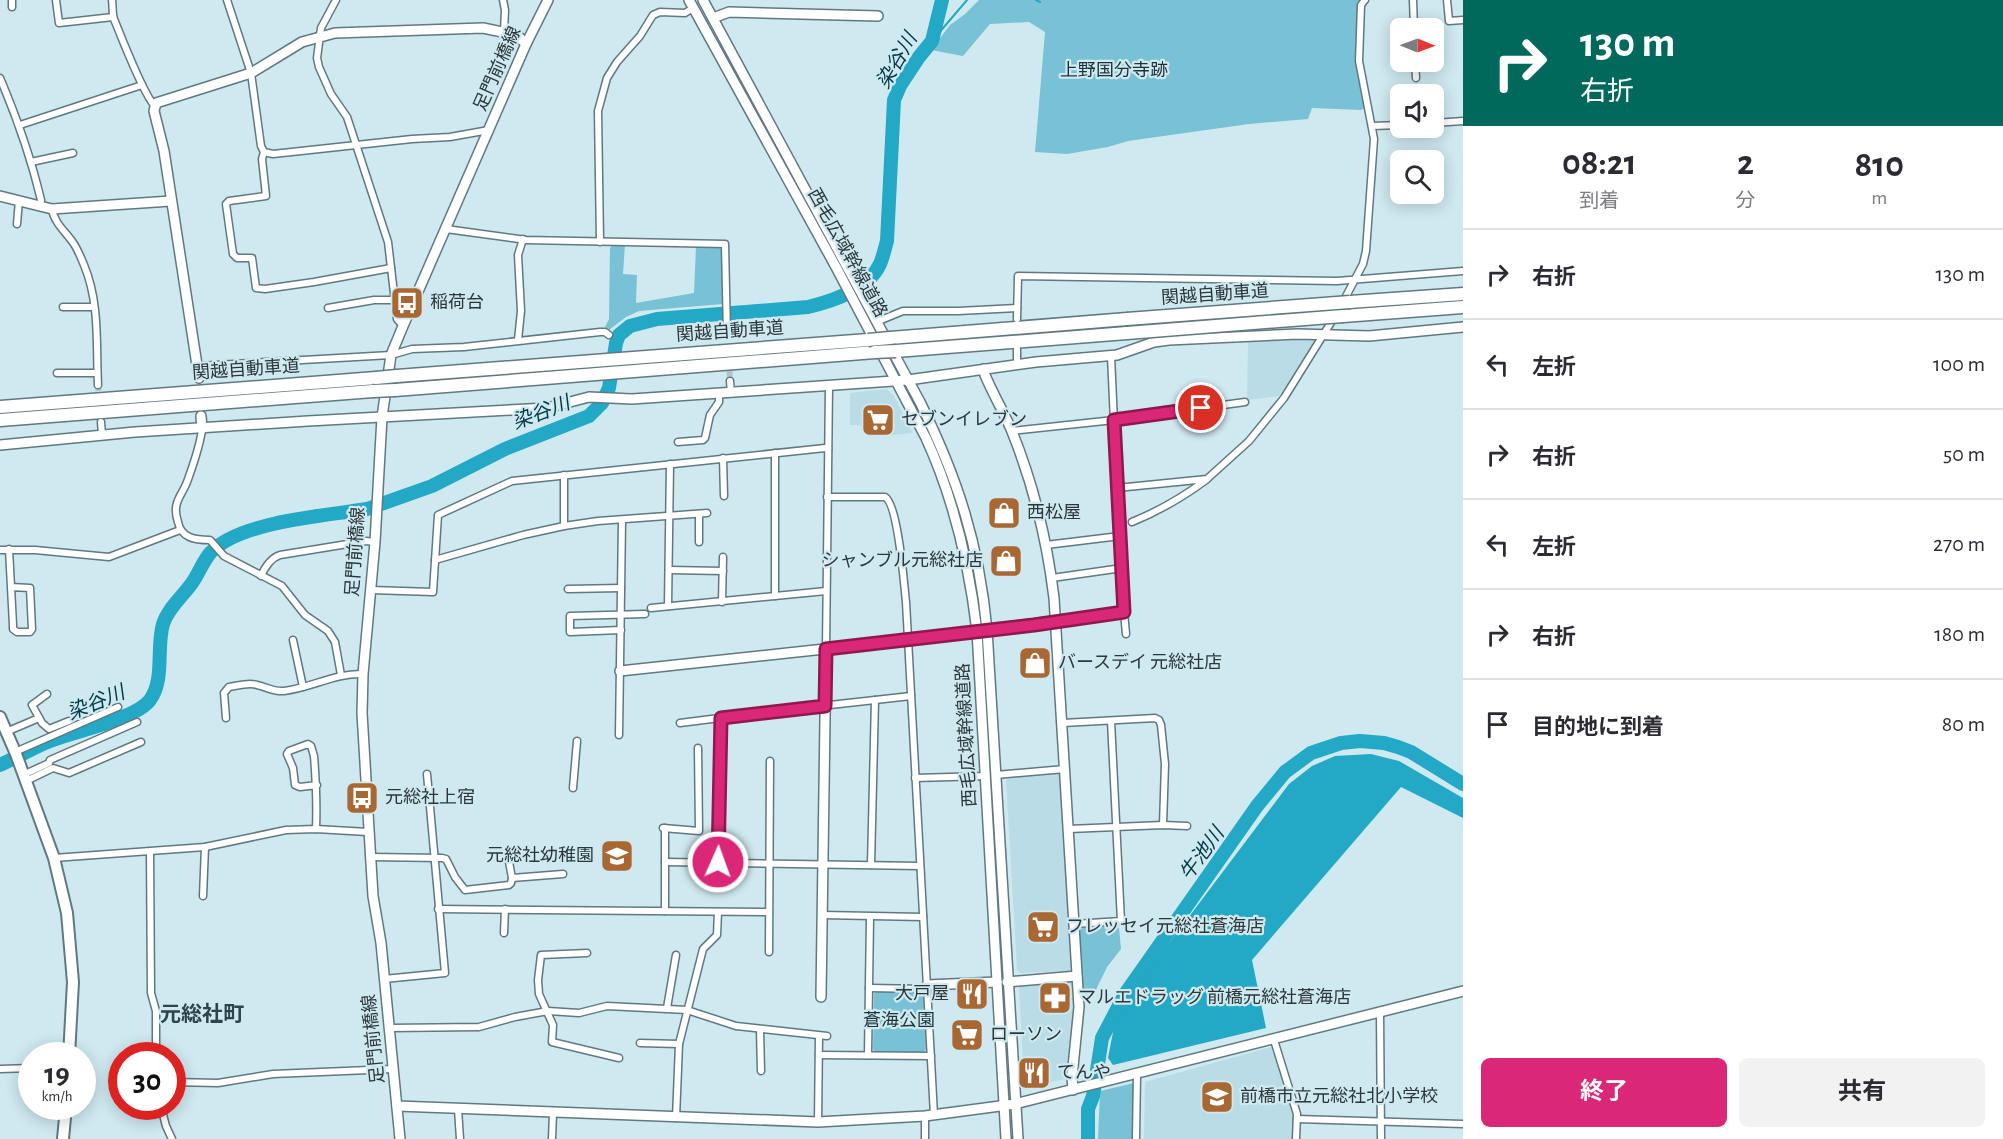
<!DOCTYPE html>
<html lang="ja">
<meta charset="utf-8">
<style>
body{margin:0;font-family:"Alegreya Sans","Noto Sans JP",sans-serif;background:#f2f2f3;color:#2b2b33;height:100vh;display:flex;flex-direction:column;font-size:22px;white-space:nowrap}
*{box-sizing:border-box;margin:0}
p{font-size:20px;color:#7c7c81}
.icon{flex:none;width:33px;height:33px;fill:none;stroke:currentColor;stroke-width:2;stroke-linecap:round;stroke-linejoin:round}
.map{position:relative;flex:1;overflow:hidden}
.side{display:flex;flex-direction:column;background:#fff;width:540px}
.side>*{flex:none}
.top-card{background:#00695c;color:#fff;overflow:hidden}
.needle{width:39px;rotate:91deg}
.buttons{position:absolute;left:1390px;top:18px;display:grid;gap:12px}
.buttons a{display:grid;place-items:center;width:54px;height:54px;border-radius:9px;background:#fff;box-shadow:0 3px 15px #0003;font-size:30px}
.speed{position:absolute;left:18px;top:1042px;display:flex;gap:12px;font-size:30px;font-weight:700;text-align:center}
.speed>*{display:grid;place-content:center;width:78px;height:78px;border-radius:50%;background:#fff;box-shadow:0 3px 15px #0003;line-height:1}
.speed small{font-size:15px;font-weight:400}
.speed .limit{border:9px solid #d22;background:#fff;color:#111}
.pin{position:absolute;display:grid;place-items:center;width:51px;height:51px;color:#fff;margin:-26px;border:3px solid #fff;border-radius:50%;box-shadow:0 2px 6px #0007}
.me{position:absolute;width:66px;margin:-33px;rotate:2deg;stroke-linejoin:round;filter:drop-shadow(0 0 4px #0008)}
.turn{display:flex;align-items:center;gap:21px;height:126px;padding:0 18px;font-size:27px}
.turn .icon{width:78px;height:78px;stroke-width:2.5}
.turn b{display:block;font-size:42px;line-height:51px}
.eta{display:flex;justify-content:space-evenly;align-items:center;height:102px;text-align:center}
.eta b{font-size:36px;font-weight:700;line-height:42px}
.primary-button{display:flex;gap:12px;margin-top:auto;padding:12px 18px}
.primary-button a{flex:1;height:69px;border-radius:9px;background:#db2777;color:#fff;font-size:24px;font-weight:700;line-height:69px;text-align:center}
.primary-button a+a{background:#f2f2f3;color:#2b2b33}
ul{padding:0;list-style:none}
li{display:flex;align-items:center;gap:18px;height:90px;padding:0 18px;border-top:2px solid #e1e1e2}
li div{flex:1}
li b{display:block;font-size:22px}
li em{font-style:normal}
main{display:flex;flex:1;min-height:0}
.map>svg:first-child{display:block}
</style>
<main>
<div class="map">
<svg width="1463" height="1139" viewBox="0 0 1463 1139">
<rect width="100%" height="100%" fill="#cfe9f0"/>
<g fill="#badce6">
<polygon points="1313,339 1316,344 1308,357 1279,396 1247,400 1248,342"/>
<polygon points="887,389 894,396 913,433 870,437 870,426 850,425 850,393"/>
<polygon points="1059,774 1062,778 1073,968 1069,971 1021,973 1017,970 1006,781 1010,777"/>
<polygon points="1069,981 1073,983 1074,1014 1068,1076 1065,1079 1032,1086 1024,1079 1019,987 1022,983"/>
<polygon points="1275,1046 1293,1113 1292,1139 1144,1139 1145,1082"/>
</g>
<g fill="#79c1d5">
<path d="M979,0h382c-10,36 -3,72 3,108l-3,2 -49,-2 -4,11 -59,5 -121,17 -20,6 -41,7 -32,-2 10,-120 -16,-10 -39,2 -27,32 -32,-6 19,-25 15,-11z"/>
<polygon points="613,244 625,244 623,274 637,275 636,303 694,293 696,246 719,247 723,250 723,304 639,311 626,317 609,330 605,327 609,319 610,248"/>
<polygon points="1115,925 1119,928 1121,949 1107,967 1092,998 1083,999 1079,932 1082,928"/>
<polygon points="877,991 919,991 923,994 926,1049 923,1053 875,1052 873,1049 874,994"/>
<polygon points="1134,1083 1134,1139 1098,1139 1100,1091"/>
</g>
<polygon fill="#23a8c5" points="1371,754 1399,761 1463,798 1463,818 1401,787 1252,960 1266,1028 1113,1065 1108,1058 1114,1027 1130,995 1289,784 1312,766 1335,756"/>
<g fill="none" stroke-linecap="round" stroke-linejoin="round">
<g stroke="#23a8c5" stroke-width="2">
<polyline points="1036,0 1040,2"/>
<polyline points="932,41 967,0"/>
</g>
<g stroke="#23a8c5" stroke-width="14">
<path d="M0,765c15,-7 30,-15 45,-22 25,-11 90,-23 105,-43 15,-21 6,-52 13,-76 5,-16 20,-28 29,-41 7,-10 11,-22 19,-31 30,-31 114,-36 156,-43l65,-23 73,-37 84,-33 13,-13 7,-15 7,-45 3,-8 11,-9 27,-7 151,-12c25,-6 60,-17 72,-43 3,-7 5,-16 7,-23l7,-141 6,-14 19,-29 13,-16 10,-41"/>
<polyline points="1088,1139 1088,1109 1093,1096 1102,1038 1125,994 1257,806 1285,772 1311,753 1341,743 1360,741 1384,743 1398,747 1411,752 1463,784"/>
</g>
<g stroke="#afc5cc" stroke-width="6" stroke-dasharray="6 3" stroke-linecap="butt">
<polyline points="729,362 730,381"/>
<polyline points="98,385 100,414"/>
</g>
<g stroke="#61787f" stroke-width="9">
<g id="street">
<polyline points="12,0 12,7"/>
<polyline points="56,0 59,23 113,17"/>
<path d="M112,0c1,6 0,13 2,19 7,17 30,77 41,87"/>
<polyline points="227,0 251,73 261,146 264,152 273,154 412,139 450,137 489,130"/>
<polyline points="336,0 321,28 317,58 319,67 331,94 347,117 388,242 397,319 403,326"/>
<polyline points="503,0 505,10 504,31"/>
<polyline points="1413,0 1414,28"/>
<polyline points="1447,0 1449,21 1463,20"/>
<polyline points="1415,62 1416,78"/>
<path d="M0,78c17,40 31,80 41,122l-1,6"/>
<polyline points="1434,123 1463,121"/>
<polyline points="20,125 142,85"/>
<polyline points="1372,126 1401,125"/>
<polyline points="264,152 262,159 266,196 229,201 226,204 233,254 237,258 252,258 256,288 265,289 314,282 391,268"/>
<polyline points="31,162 73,153"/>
<path d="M52,209c2,14 15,24 22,35 4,6 7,14 10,21 16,38 12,80 14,120"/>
<polyline points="17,224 19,200"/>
<polyline points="446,229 526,240 725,244 727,335"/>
<polyline points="600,242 598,111 607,78 617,62 640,36 653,15 660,12 685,13 693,8"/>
<polyline points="1343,302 1363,264 1366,251 1374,139 1359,61 1361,5 1365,0"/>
<polyline points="63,307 94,307"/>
<polyline points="328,308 374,300 394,300"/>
<polyline points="1017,319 1018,276 1337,281 1463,271"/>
<polyline points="876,322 903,311 958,311 1017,308"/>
<polyline points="518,340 521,311 518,255 523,239"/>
<polyline points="1017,349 1017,365"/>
<polyline points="1111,356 1117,488 1207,479 1249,441 1284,398 1335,316"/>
<polyline points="198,366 391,355 412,349 464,347 600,332 605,332 609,335"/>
<polyline points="57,373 97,373"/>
<polyline points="730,381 731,393"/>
<polyline points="101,422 102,435"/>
<path d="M202,429c-2,18 -9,36 -15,53 -3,8 -8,14 -10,21 -2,6 -1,13 1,19 3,16 17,18 32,18l14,16 58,30 23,29 23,16 7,11 6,33"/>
<polyline points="1011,431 1114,420 1245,402"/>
<polyline points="678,442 703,440 705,438 710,415 719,402 719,393"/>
<polyline points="723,458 724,496"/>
<polyline points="564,475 564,526"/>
<path d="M827,497h58c13,7 19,87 21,105l28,513"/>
<polyline points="699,514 699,542"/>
<path d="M1132,522c27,-11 51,-25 74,-42"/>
<polyline points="1046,545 1120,536"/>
<polyline points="9,549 13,625 13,629 17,632 30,632 32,629 30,588 11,587"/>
<polyline points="0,550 35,550 109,557 180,530"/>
<polyline points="435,560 523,535 564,526 598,521 707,513"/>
<polyline points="669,570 723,571"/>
<path d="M261,576c4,-9 10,-18 19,-21l86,-14 9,1"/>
<polyline points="1052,578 1122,568"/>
<polyline points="568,589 621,588"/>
<polyline points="371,590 433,592 438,515 512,481 825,448 828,449"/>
<polyline points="775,596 775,453"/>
<polyline points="722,602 723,557"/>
<polyline points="668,606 670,464"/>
<polyline points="651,608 826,591"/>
<polyline points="1124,612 1126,634"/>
<polyline points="621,630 570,632 570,616 645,614"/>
<polyline points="293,640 303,687"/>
<polyline points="826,649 829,386"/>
<polyline points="47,694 32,705 42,723 49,729 69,721"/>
<path d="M226,718l-2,-25 5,-6c8,-1 20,-5 28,-2 10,2 16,7 27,6 27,-3 51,-18 79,-17"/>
<polyline points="680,723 767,712 911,696"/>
<polyline points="1063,723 1155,718 1159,720 1161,725 1165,764 1163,825"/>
<polyline points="6,732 39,718"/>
<polyline points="619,735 622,520"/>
<polyline points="15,752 118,707"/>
<polyline points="23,775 49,763 50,760 137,722"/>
<polyline points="996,775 1065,769"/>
<polyline points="915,778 986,776"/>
<polyline points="26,781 53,768 69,773 141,742"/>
<polyline points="573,788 577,741"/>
<polyline points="663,828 699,831 698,748"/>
<path d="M316,829c1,-25 0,-48 -2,-73l-3,-10 -3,-2 -19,7 -2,3 6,14 2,17 5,2 17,-2"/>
<polyline points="1069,829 1163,825 1187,826"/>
<polyline points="507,851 512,878"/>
<polyline points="150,852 151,993 156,1011 156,1056"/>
<polyline points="370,857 442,858 446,859 455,877 465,890 509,885 511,883 512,878 563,874"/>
<polyline points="54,858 205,847 286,830 316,829 368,832"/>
<polyline points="665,862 920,866"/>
<polyline points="718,863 721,718"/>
<polyline points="871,865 875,700"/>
<polyline points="203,896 205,847"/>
<polyline points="438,909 769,912"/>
<polyline points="665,911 665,828"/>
<polyline points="822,915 923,917"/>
<polyline points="1074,924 1121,921 1111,721"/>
<polyline points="504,933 505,909"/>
<polyline points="769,952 770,761"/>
<polyline points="587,953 541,955 538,980 539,994 553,1025 552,1042 619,1058"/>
<polyline points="384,979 445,973 427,774"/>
<polyline points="869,988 927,989"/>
<polyline points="667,1008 676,955"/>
<polyline points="1380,1012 1381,1139"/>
<polyline points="390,1028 479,1027 515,1017 548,1011 579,1013 607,1006 687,1010 736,1026 827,1036"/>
<polyline points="760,1030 761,1071"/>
<polyline points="1274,1040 1297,1114 1296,1139"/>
<polyline points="640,1043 679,1044"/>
<polyline points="819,1055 931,1056"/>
<polyline points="868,1055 870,917"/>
<polyline points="0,1069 32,1068"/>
<polyline points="172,1082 218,1083 273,1074 393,1069"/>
<polyline points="161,1107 166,1126 172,1139"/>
<polyline points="458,1109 460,1139"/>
<polyline points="925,1116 925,1139"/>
<polyline points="676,1118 679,1044 703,949 717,935 718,912"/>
<polyline points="1297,1119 1463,1124"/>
<polyline points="818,1122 819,1036"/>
<polyline points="552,1139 553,1113"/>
<polyline points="1136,1139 1137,1074"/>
</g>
</g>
<g stroke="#61787f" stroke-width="12">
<g id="secondary">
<path d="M689,0l147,267 90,171c28,61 43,126 51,193l29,508"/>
<path d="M703,0l217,402c38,77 59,143 67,228l31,509"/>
<polyline points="713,18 729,12 878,16"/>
<polyline points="0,196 52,209 171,201"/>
<path d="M984,369l1,6c8,19 18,36 26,54 22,54 36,111 43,169l25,409 -7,70 1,13"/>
<polyline points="199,378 164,151 154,111 156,103 251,73 302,42 335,33 483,28 517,35 526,44"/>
<polyline points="201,416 202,429"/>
<polyline points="0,445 135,432 308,421 547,408 589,397 632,399 908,380 1036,362 1117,355 1154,342 1169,340 1298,334 1369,336 1463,327"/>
<polyline points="620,671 908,640 1124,612 1117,488"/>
<polyline points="1007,982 1077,976"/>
<polyline points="927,985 997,982"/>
<polyline points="821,997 826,649"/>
<polyline points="397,1106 818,1122 925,1116 1015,1104 1463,991"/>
<polyline points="400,1139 381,943 373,896 362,713 363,674 375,542 382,417 391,355 403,326 526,44 548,0"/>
</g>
</g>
<g stroke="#61787f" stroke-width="14">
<g id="primary">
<polyline points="0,717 16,754 54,858 67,913 73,982 69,1056"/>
<polyline points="63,1139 66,1107"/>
</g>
</g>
<g stroke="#61787f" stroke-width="15">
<g id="highway">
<polyline points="1350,302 1463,294"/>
<polyline points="1343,316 1463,307"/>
<polyline points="890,338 1127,319"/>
<polyline points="896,351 1127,333"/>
<polyline points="397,376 868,340"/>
<polyline points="395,390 875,352"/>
<polyline points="0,407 376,378"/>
<polyline points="0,420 373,391"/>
</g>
</g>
<use href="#street" stroke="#fff" stroke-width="6"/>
<use href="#secondary" stroke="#fff" stroke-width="9"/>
<use href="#primary" stroke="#fff" stroke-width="10"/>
<use href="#highway" stroke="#fff" stroke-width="12"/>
<g stroke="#61787f" stroke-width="15" stroke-linecap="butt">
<g id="highway-bridge">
<polyline points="1127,319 1350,302"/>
<polyline points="1127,333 1343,316"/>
<polyline points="868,340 890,338"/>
<polyline points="875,352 896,351"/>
<polyline points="376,378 397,376"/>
<polyline points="373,391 395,390"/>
</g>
</g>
<use href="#highway-bridge" stroke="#fff" stroke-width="12"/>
</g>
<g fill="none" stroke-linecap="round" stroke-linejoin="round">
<g stroke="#8e194d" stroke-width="15">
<polyline id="route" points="718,862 721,718 825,706 826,649 1034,625 1124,612 1114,420 1201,408"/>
</g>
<use href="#route" stroke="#db2777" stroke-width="10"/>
</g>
<defs>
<g id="bus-square" transform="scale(1.725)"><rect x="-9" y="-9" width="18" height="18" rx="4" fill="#a96733" stroke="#cfe9f0"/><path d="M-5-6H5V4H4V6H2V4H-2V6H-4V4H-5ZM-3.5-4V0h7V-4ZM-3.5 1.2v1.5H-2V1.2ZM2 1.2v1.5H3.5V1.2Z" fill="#fff"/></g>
<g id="supermarket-square" transform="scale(1.725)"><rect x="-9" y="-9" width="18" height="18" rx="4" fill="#a96733" stroke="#cfe9f0"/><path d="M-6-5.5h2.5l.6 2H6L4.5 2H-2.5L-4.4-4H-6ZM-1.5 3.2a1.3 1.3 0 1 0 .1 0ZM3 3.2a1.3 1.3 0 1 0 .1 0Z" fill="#fff"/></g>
<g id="shop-square" transform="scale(1.725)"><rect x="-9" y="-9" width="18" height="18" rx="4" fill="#a96733" stroke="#cfe9f0"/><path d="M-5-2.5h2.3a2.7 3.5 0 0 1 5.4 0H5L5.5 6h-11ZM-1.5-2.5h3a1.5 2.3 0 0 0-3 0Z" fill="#fff"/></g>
<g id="school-square" transform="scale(1.725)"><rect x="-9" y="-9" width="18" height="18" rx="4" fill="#a96733" stroke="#cfe9f0"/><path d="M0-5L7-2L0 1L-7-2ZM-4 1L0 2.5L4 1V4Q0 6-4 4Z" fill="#fff"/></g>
<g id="restaurant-square" transform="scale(1.725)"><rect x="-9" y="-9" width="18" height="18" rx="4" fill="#a96733" stroke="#cfe9f0"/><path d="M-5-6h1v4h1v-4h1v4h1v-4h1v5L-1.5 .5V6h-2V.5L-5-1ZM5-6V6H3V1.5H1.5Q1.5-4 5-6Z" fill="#fff"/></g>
<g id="pharmacy-square" transform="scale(1.725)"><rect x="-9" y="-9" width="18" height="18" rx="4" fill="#a96733" stroke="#cfe9f0"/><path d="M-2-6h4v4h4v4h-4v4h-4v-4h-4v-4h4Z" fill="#fff"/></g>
</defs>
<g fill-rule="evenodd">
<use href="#bus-square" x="407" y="303"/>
<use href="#supermarket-square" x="878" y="420"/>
<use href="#shop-square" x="1004" y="513"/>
<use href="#shop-square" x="1006" y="561"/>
<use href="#shop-square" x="1035" y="663"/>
<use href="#bus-square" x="362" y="798"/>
<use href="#school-square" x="617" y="856"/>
<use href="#supermarket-square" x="1043" y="927"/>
<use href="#restaurant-square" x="972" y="994"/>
<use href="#pharmacy-square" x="1055" y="998"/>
<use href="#supermarket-square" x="967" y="1035"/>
<use href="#restaurant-square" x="1034" y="1073"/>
<use href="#school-square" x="1217" y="1097"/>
</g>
<g text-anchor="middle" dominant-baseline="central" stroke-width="4.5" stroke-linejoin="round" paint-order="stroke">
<g font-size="18" fill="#2d373a" stroke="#cfe9f0">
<text transform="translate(498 69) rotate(-66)">足門前橋線</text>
<text transform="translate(847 253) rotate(61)">西毛広域幹線道路</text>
<text transform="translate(1215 295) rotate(-4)">関越自動車道</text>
<text transform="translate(730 332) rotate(-4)">関越自動車道</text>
<text transform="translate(246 370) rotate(-4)">関越自動車道</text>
<text transform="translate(356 552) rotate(-86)">足門前橋線</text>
<text transform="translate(967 735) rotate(-93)">西毛広域幹線道路</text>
<text transform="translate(374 1039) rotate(-96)">足門前橋線</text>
</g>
<g font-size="18" fill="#1d3238" stroke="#cfe9f0">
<text x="1114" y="71">上野国分寺跡</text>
<text x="899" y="1021">蒼海公園</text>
</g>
<g font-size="18" fill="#2d373a" stroke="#cfe9f0" text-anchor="start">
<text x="430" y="303">稲荷台</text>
<text x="901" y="420">セブンイレブン</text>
<text x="1027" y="513">西松屋</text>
<text x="983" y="561" text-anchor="end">シャンブル元総社店</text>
<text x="1058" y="663">バースデイ 元総社店</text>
<text x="385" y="798">元総社上宿</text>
<text x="594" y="856" text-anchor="end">元総社幼稚園</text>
<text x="1066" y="927">フレッセイ元総社蒼海店</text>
<text x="949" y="994" text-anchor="end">大戸屋</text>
<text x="1078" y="998">マルエドラッグ 前橋元総社蒼海店</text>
<text x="990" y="1035">ローソン</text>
<text x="1057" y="1073">てんや</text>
<text x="1240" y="1097">前橋市立元総社北小学校</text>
</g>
<g font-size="20" font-style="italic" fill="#003946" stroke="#cfe9f0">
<text transform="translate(897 61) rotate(-60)">染谷川</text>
<text transform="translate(541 413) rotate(-21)">染谷川</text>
<text transform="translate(96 703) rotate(-22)">染谷川</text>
<text transform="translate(1202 854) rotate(-54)">牛池川</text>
</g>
<g font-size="21" font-weight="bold" fill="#2e444a" stroke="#cfe9f0">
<text x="202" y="1014">元総社町</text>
</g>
</g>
</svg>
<div class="buttons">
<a><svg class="needle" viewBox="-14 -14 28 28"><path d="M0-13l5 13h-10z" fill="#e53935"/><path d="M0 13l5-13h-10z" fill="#7c7c81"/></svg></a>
<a><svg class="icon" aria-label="sound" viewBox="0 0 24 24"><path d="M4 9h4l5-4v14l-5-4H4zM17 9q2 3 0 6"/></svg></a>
<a><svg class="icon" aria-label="search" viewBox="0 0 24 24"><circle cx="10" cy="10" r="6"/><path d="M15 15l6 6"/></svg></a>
</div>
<div class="speed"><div>19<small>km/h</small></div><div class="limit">30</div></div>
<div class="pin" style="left:1201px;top:408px;background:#d93025"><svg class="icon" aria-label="arrive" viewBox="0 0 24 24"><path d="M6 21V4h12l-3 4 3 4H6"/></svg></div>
<svg class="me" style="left:718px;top:862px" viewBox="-20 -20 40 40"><circle r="17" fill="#db2777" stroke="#fff" stroke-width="3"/><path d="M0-11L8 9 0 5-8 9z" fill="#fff"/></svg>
</div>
<section class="side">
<div class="top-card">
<div class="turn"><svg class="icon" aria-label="right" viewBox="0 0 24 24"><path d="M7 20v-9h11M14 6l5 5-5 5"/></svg><div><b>130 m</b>右折</div></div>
</div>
<div class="eta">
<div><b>08:21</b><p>到着</p></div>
<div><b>2</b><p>分</p></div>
<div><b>810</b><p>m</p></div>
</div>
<ul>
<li><svg class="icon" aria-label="right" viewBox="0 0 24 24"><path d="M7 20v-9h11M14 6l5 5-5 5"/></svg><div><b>右折</b></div><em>130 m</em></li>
<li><svg class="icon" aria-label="left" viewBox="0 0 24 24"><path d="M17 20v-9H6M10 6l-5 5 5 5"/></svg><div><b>左折</b></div><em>100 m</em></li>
<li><svg class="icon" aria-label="right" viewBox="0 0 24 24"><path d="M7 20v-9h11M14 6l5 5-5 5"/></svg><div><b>右折</b></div><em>50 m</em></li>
<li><svg class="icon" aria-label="left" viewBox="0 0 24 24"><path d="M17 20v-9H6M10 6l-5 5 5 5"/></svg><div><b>左折</b></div><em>270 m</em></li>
<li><svg class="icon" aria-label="right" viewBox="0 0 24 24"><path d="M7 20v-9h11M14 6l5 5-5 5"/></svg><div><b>右折</b></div><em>180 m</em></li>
<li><svg class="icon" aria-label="arrive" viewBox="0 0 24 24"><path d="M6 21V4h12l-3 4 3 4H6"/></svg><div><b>目的地に到着</b></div><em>80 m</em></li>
</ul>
<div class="primary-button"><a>終了</a><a>共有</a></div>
</section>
</main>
